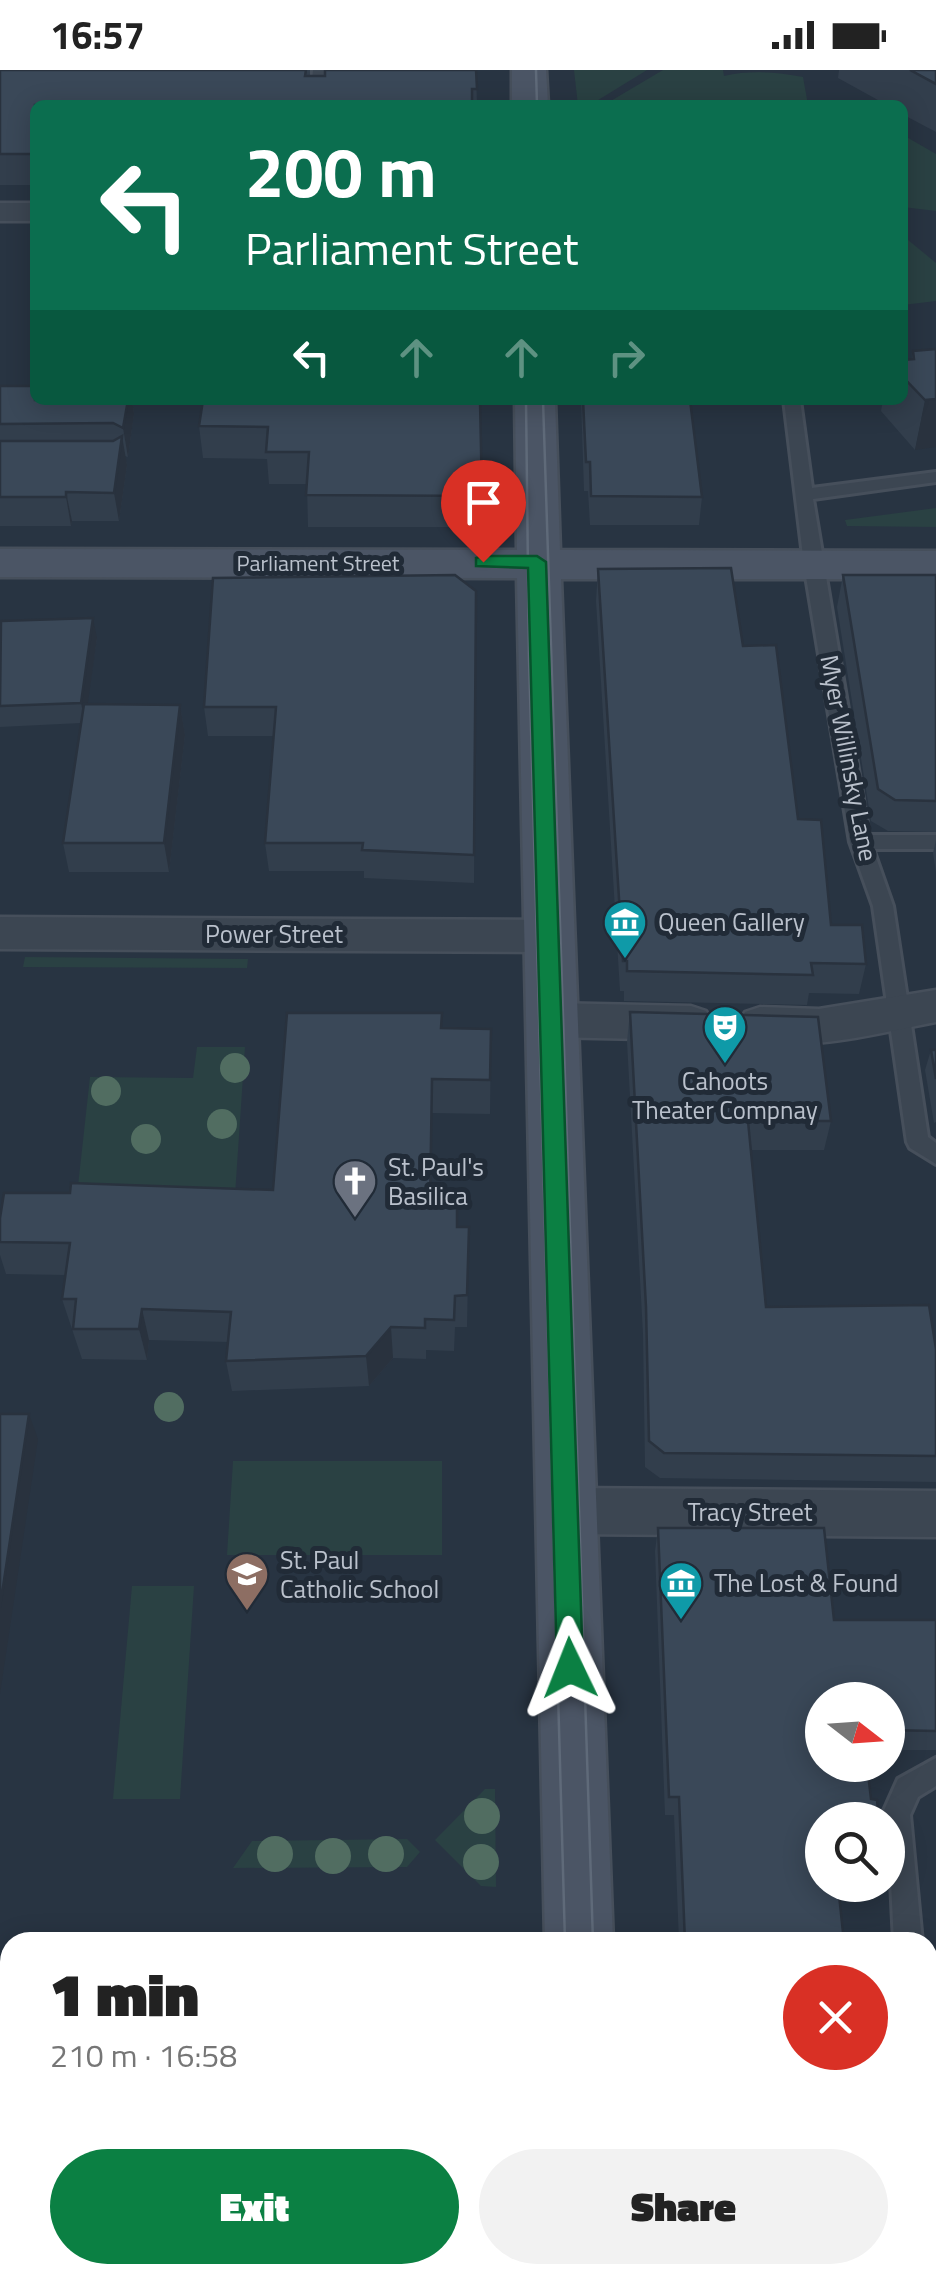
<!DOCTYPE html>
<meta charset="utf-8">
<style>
body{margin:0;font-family:"Titillium Web",sans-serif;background:#f2f2f2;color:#222;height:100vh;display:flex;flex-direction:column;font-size:38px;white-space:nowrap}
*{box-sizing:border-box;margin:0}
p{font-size:32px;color:#767676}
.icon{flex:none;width:55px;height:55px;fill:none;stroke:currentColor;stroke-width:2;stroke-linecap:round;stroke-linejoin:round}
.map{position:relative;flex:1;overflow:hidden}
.sheet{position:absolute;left:0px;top:1862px;width:938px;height:352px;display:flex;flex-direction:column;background:#fff;border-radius:30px 30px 0 0;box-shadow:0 5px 25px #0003}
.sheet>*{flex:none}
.banner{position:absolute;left:30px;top:30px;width:878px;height:305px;border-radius:15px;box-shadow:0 5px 25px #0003;background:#0b6e4f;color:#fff;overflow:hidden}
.needle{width:65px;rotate:107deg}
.buttons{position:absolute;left:805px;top:1612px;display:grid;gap:20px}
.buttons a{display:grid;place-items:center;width:100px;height:100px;border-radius:50%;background:#fff;box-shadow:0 5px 25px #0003;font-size:50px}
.pin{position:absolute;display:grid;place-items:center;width:85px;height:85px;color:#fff;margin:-102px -42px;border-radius:50% 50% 50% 0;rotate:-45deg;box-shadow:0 0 10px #0007}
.pin .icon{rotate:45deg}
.me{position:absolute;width:110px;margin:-55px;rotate:358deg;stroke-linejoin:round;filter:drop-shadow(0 0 8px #0008)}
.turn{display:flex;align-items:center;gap:35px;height:210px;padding:0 50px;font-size:45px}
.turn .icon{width:130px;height:130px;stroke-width:2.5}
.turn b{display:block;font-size:70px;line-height:85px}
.lanes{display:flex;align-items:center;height:95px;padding:0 50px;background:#0003;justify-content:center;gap:50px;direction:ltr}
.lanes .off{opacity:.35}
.round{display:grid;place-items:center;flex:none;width:105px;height:105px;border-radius:52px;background:#f2f2f2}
.overview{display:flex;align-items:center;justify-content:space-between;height:170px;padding:0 50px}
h1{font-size:60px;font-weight:800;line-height:75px}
.cta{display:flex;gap:20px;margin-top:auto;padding:20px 50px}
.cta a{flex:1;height:115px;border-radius:60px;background:#0b8043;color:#fff;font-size:40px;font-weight:800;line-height:115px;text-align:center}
.cta a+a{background:#f2f2f2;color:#222}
.status{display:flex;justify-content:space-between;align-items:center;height:70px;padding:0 50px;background:#fff;direction:ltr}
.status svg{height:28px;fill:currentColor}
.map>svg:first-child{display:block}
</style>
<div class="status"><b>16:57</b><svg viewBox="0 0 49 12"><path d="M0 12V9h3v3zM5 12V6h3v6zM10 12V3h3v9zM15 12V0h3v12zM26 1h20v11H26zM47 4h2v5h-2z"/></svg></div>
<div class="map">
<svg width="936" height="2214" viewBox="0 0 936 2214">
<rect width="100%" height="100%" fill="#283442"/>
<g fill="#2a4143">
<polygon points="574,0 647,0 590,35 578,35"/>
<path d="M663,0h60l1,6c26,-6 52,-4 79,1l5,28h-204z"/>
<polygon points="903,65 936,84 936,141 903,137"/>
<polygon points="902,165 936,193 936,231 903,235"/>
<polygon points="936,438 936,457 847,456 845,450"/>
<polygon points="25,887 248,889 247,898 23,897"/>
<polygon points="197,977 245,977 235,1125 76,1134 90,1007 193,1008"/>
<polygon points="233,1391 442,1391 442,1485 227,1485"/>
<polygon points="132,1516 194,1516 180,1729 113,1729"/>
<polygon points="485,1719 495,1719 496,1817 481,1816 435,1770"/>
<polygon points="407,1769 420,1782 407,1797 233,1798 252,1771"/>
</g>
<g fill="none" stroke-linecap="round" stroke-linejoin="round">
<g stroke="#464f5b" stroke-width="6">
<g id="lane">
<polygon points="313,0 327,0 324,35 310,35"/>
<polygon points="784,330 800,330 812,418 936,402 936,412 813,429 869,765 936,765 936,779 873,779 893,836 928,1067 936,1073 936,1094 910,1078 907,1072 873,836 850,772 804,494"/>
<polygon points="936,1688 936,1716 918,1727 910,1745 922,1872 894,1872 888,1750 883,1750 882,1745 898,1709"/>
<polygon points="107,2205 137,2205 136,2214 106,2214"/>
</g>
</g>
<g stroke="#464f5b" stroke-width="5">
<g id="street">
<rect x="0" y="133" width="35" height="18"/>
<polygon points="0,847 547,850 562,855 568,866 562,877 547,882 0,879"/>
<path d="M936,920v32c-60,11 -131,33 -191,14l-6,-12 6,-12 15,-5 59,2z"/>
<polygon points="549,933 691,936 706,941 712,953 706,965 691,970 549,967 534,962 528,950 534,938"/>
<polygon points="565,1418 936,1421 936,1467 565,1464 547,1457 540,1441 547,1425"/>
<rect x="0" y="2003" width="10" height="58"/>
<rect x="928" y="2014" width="8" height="58"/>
</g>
</g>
<g stroke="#464f5b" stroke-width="5">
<g id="secondary">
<polygon points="512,0 546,0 548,35 512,35"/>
<polygon points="515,330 555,330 560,480 936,481 936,509 561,509 613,1872 545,1872 517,508 0,507 0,479 517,480"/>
<polygon points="553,2205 627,2205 628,2214 552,2214"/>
</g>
</g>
<use href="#lane" fill="#3c4652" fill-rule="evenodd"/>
<use href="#street" fill="#3c4652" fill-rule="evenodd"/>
<use href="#secondary" fill="#4b5565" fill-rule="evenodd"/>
<g stroke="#5f6a79" stroke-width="2.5">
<polyline points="536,0 537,35"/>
<polyline points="526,330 529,588 565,1872"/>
<polyline points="543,330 593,1872"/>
<polyline points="574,2205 575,2214"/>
<polyline points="604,2205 605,2214"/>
</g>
</g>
<g fill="#516d61">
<circle cx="235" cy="998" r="15"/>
<circle cx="106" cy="1021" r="15"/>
<circle cx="222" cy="1054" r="15"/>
<circle cx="146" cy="1069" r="15"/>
<circle cx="169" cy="1337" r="15"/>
<circle cx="482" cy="1746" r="18"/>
<circle cx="275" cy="1784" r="18"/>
<circle cx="386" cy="1784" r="18"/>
<circle cx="333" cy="1786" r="18"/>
<circle cx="481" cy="1792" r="18"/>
</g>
<g fill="#323e4c">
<polygon points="0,0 310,0 310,6 476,0 477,35 35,35 35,115 0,115"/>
<polygon points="839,0 936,0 936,62 902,44 902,35 887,35 838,8"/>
<polygon points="936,279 915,380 881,341 883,330 902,330 902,290 912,290 913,281"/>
<polygon points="0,316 35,330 132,330 134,344 128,387 125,386 127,395 119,451 72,451 71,456 0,456"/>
<polygon points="203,330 482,426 482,457 308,457 307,414 269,414 267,389 203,388 199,356"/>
<polygon points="581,330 729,330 729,332 690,332 702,427 699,455 590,455 588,421 584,421"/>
<polygon points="598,499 743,576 831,855 866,894 859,924 809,923 807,935 624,931 624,921 620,921 596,531"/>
<polygon points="843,505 936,505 936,762 888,761 871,751 837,537"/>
<polygon points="476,521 474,813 364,808 364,801 269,801 265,773 274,666 208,666 204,637"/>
<polygon points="0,559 97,568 87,634 180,635 185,665 169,802 69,802 63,773 81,653 0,657"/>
<polygon points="936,770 936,802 933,783"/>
<polygon points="630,942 831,1051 824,1080 751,1080 766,1237 936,1279 936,1412 660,1408 645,1397 643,1264 627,972"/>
<polygon points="442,958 491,959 490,1044 432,1043 431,1133 457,1157 469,1157 467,1257 455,1257 454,1281 426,1280 426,1289 393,1288 369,1316 232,1321 226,1291 228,1272 149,1270 147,1290 82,1289 62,1229 65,1205 6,1204 0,1185 0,1148 70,1123 273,1120"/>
<polygon points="931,980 936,980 936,1052 934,1053 925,1000"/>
<polygon points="658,1458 834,1550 936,1550 936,1680 888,1680 888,1630 822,1630 822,1815 880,1815 875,1824 839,1823 844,1872 679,1872 674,1745 665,1745 655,1481"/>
<polygon points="698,2205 873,2205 874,2214 699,2214"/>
</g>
<g fill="#29323e">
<polygon points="936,329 936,377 915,380 925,330"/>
<polygon points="128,330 132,330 134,344 128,387 123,358"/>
<polygon points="122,366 127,395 119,451 114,423"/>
<polygon points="66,422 72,451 71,456 66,427"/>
<polygon points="93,548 97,568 85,653 81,633"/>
<polygon points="180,635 185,665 169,802 164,773"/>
<polygon points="432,1009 432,1043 431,1165 430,1133"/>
<polygon points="142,1239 149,1270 147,1290 139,1259"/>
<polygon points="391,1257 393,1288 369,1316 366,1286"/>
<polygon points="29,1344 38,1369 0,1624 0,1537"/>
</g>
<g fill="#3a4858" stroke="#29323e" stroke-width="2.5">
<polygon points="0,0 306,0 305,6 325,6 325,0 476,0 477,19 472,19 472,35 35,35 35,84 0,84"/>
<polygon points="910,0 936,0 936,14"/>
<polygon points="936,279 936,329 925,330 902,306 902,290 914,289 913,281"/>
<polygon points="0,316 35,316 35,330 128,330 123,358 113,353 0,354"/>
<polygon points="203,330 480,330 482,426 306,425 309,382 266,382 268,357 199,356"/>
<polygon points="583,330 690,330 702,427 591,426 590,392 586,392"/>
<polygon points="122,366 114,423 66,422 66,427 0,427 0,371 113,371"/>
<polygon points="731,498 743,576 776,575 798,749 821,750 831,855 862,855 866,894 811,893 813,905 627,901 627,891 623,891 598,499"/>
<polygon points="455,505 476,521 474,785 362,780 363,773 265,773 276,637 204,637 213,508"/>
<polygon points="843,505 936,505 936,731 895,730 878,719"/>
<polygon points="93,548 81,633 0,636 1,551"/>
<polygon points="84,634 180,635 164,773 63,773"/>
<polygon points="630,942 818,947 831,1051 748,1051 766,1237 929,1235 936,1279 936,1386 664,1383 649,1371 646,1237"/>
<polygon points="287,943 442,943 441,958 491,959 490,1010 432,1009 430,1133 457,1133 457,1157 469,1157 467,1225 455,1226 454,1250 425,1249 425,1258 391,1257 366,1286 226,1291 231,1242 142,1239 139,1259 73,1259 76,1229 62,1229 70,1173 0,1172 0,1148 4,1123 70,1123 71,1113 273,1120"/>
<polygon points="931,980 936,980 936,1009"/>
<polygon points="0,1344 29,1344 0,1537"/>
<polygon points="658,1458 824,1458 834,1550 936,1550 936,1661 888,1660 888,1630 822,1630 822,1695 867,1695 871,1729 877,1730 879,1750 822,1750 822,1815 838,1815 844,1872 685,1872 679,1727 669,1727"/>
<polygon points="0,2198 10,2198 10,2205 99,2205 100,2211 130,2211 133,2205 494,2205 494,2214 0,2214"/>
<polygon points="705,2205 873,2205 874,2214 705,2214"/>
</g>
<polygon fill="#0b8043" stroke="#07532c" stroke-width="2.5" points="483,486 537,486 546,492 583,1598 579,1607 570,1611 561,1607 557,1598 528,498 476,496 476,488"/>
<defs>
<g id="museum-pin" transform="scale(2.25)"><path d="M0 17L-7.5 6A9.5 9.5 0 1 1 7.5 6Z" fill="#0f9aa8" stroke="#212b37"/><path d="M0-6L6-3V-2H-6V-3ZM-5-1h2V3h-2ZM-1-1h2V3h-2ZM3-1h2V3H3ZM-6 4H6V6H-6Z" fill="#fff"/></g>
<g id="theatre-pin" transform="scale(2.25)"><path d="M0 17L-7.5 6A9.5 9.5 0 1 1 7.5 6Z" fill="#0f9aa8" stroke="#212b37"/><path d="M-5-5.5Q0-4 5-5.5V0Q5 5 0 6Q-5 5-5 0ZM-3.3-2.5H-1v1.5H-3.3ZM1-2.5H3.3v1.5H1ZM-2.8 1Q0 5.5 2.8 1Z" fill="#fff"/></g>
<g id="church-pin" transform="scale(2.25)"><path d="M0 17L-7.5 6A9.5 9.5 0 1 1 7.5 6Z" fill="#6b7280" stroke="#212b37"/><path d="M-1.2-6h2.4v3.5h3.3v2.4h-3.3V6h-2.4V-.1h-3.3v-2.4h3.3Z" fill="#fff"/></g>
<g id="school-pin" transform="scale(2.25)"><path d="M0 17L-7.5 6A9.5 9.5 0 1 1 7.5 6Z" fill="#8d6e63" stroke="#212b37"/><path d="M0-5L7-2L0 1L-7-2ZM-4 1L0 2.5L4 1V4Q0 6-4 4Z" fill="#fff"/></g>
</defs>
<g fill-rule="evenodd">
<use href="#museum-pin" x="625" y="852"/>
<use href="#theatre-pin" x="725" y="957"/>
<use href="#church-pin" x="355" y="1111"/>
<use href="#school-pin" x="247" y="1504"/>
<use href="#museum-pin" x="681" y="1513"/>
</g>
<g text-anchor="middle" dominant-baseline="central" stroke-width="10" stroke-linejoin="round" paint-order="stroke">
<g font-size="22" fill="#bac1cc" stroke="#212b37">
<text x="318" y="493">Parliament Street</text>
</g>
<g font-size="25" fill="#bac1cc" stroke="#212b37">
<text transform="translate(849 688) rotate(79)">Myer Willinsky Lane</text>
<text x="274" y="864">Power Street</text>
<text x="750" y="1442">Tracy Street</text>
</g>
<g font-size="25" fill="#bac1cc" stroke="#212b37" text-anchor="start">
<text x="658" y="852">Queen Gallery</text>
<text x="725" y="1011" text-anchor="middle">Cahoots<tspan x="725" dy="29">Theater Compnay</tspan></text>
<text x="388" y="1097">St. Paul's<tspan x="388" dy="29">Basilica</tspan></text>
<text x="280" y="1490">St. Paul<tspan x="280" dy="29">Catholic School</tspan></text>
<text x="714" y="1513">The Lost &amp; Found</text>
</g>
</g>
</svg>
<div class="buttons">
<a><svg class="needle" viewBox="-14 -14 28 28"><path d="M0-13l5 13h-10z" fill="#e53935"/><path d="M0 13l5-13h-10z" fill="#767676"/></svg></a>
<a><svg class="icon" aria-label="search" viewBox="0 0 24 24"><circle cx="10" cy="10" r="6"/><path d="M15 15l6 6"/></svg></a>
</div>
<div class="pin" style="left:483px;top:492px;background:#d93025"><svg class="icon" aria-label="arrive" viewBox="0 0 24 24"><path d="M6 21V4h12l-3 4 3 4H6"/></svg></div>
<svg class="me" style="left:570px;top:1598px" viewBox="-20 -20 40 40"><path d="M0-17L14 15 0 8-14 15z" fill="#0b8043" stroke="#fff" stroke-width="4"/></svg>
<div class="banner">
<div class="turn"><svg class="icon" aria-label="left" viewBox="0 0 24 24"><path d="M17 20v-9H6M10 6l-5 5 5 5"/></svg><div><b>200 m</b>Parliament Street</div></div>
<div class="lanes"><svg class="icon" aria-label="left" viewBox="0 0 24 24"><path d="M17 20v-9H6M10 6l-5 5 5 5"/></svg><svg class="icon off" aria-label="ahead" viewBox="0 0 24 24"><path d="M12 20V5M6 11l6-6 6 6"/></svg><svg class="icon off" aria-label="ahead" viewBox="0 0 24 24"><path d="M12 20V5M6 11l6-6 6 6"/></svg><svg class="icon off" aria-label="right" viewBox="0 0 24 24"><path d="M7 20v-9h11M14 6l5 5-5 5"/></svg></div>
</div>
<section class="sheet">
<div class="overview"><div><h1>1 min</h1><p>210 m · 16:58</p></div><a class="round" style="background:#d93025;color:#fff"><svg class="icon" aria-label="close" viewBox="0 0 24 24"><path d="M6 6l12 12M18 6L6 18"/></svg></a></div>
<div class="cta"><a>Exit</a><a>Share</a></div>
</section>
</div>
